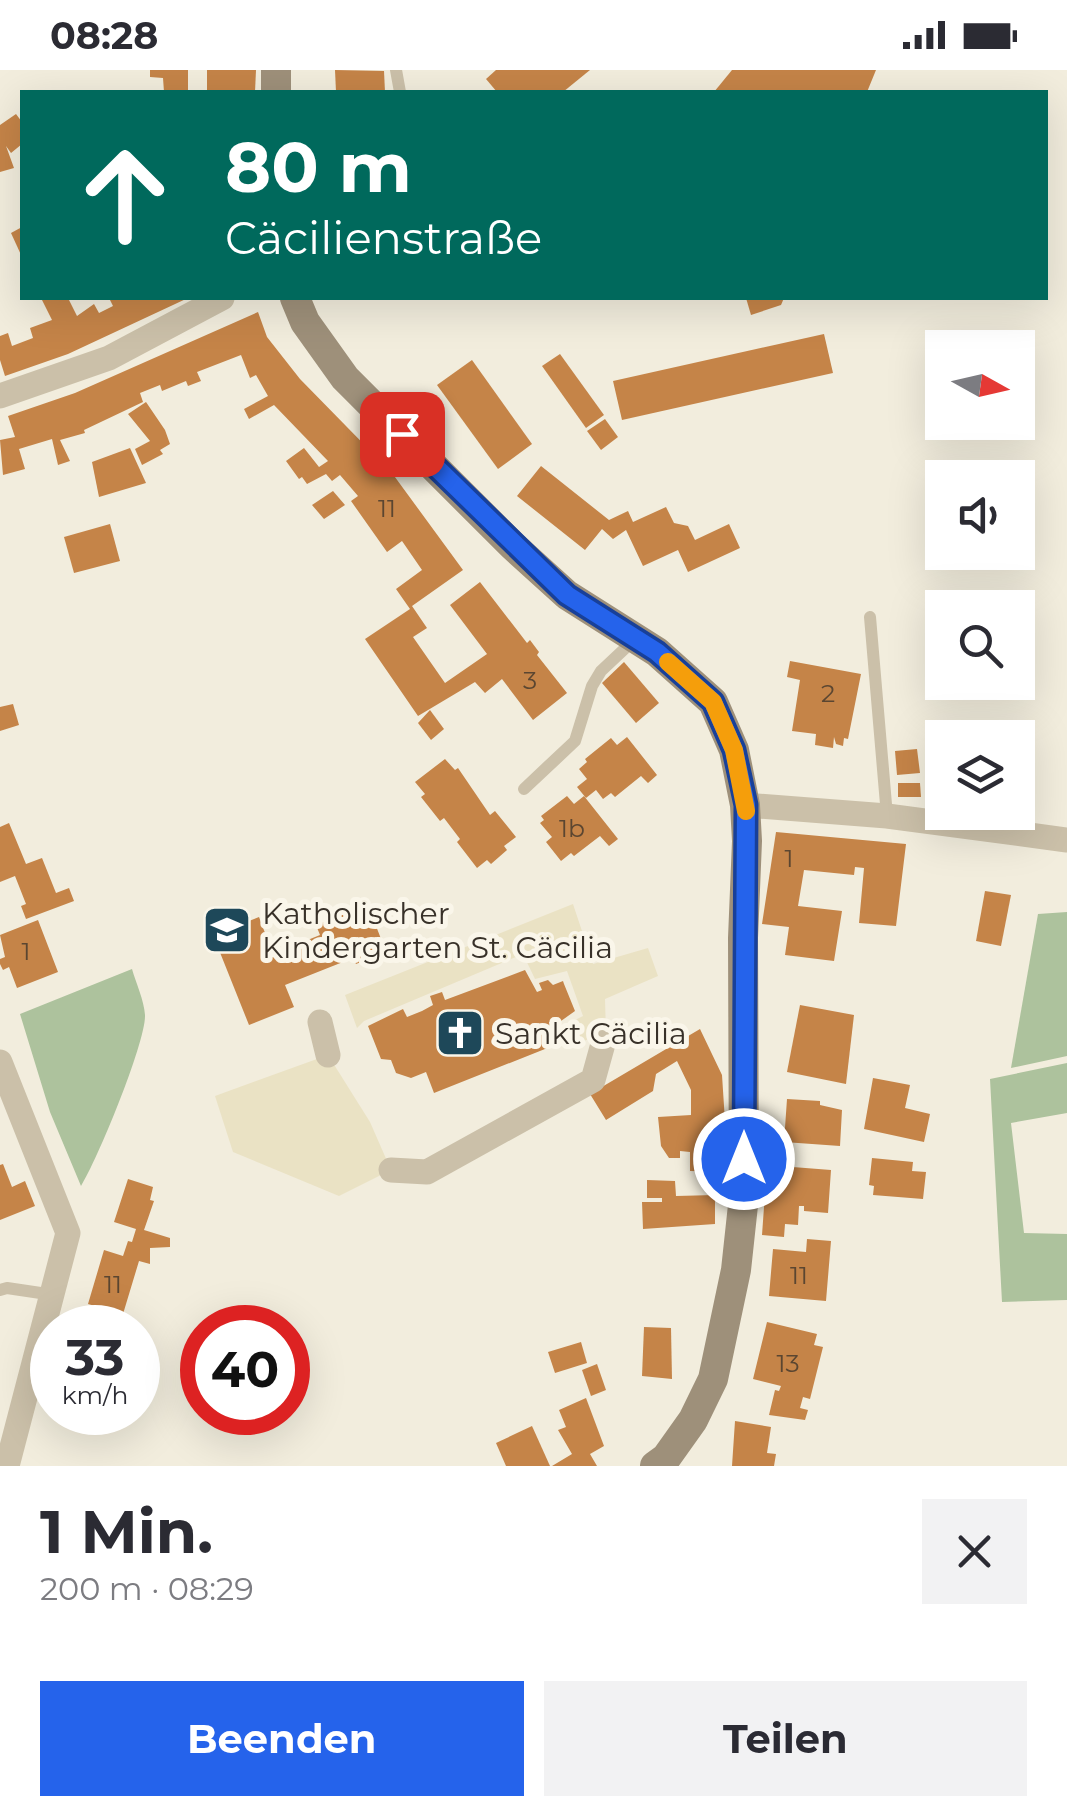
<!DOCTYPE html>
<html lang="de">
<meta charset="utf-8">
<style>
body{margin:0;font-family:Montserrat,sans-serif;background:#f2f2f3;color:#2b2b33;height:100vh;display:flex;flex-direction:column;font-size:38px;white-space:nowrap}
*{box-sizing:border-box;margin:0}
p{font-size:32px;color:#7c7c81}
.icon{flex:none;width:55px;height:55px;fill:none;stroke:currentColor;stroke-width:2;stroke-linecap:round;stroke-linejoin:round}
.map{position:relative;height:1396px;overflow:hidden}
.side{display:flex;flex-direction:column;background:#fff;flex:1}
.side>*{flex:none}
.guide{position:absolute;left:20px;top:20px;width:1028px;height:210px;border-radius:0px;box-shadow:0 10px 40px #0002;background:#00695c;color:#fff;overflow:hidden}
.needle{width:65px;rotate:98deg}
.controls{position:absolute;left:925px;top:260px;display:grid;gap:20px}
.controls a{display:grid;place-items:center;width:110px;height:110px;border-radius:0px;background:#fff;box-shadow:0 10px 40px #0002;font-size:50px}
.speed{position:absolute;left:30px;top:1235px;display:flex;gap:20px;font-size:50px;font-weight:700;text-align:center}
.speed>*{display:grid;place-content:center;width:130px;height:130px;border-radius:50%;background:#fff;box-shadow:0 10px 40px #0002;line-height:1}
.speed small{font-size:25px;font-weight:400}
.speed .limit{border:15px solid #d22;background:#fff;color:#111}
.pin{position:absolute;display:grid;place-items:center;width:85px;height:85px;color:#fff;margin:-42px;border-radius:20px;box-shadow:0 5px 15px #0006}
.me{position:absolute;width:110px;margin:-55px;rotate:0deg;stroke-linejoin:round;filter:drop-shadow(0 0 8px #0008)}
.turn{display:flex;align-items:center;gap:35px;height:210px;padding:0 40px;font-size:45px}
.turn .icon{width:130px;height:130px;stroke-width:2.5}
.turn b{display:block;font-size:70px;line-height:85px}
.round{display:grid;place-items:center;flex:none;width:105px;height:105px;border-radius:0px;background:#f2f2f3}
.head{display:flex;align-items:center;justify-content:space-between;height:170px;padding:0 40px}
h1{font-size:60px;font-weight:700;line-height:75px}
.action{display:flex;gap:20px;margin-top:auto;padding:20px 40px}
.action a{flex:1;height:115px;border-radius:0px;background:#2563eb;color:#fff;font-size:40px;font-weight:700;line-height:115px;text-align:center}
.action a+a{background:#f2f2f3;color:#2b2b33}
.status{display:flex;justify-content:space-between;align-items:center;height:70px;padding:0 50px;background:#fff;direction:ltr}
.status svg{height:28px;fill:currentColor}
.map>svg:first-child{display:block}
</style>
<div class="status"><b>08:28</b><svg viewBox="0 0 49 12"><path d="M0 12V9h3v3zM5 12V6h3v6zM10 12V3h3v9zM15 12V0h3v12zM26 1h20v11H26zM47 4h2v5h-2z"/></svg></div>
<div class="map">
<svg width="1067" height="1396" viewBox="0 0 1067 1396">
<rect width="100%" height="100%" fill="#f2eddd"/>
<g fill="#adc29d">
<polygon points="1067,842 1067,986 1011,998 1038,844"/>
<path d="M132,899c4,14 12,31 13,46 1,27 -48,146 -64,171l-31,-74 -30,-98z"/>
<polygon points="1067,993 1067,1043 1011,1053 1024,1163 1067,1164 1067,1230 1002,1232 990,1009"/>
</g>
<g fill="#eae2c4">
<polygon points="573,834 593,894 648,878 658,906 605,929 606,963 564,978 557,959 583,946 567,901 535,909 523,884 364,951 357,958 345,925"/>
<polygon points="328,985 370,1052 391,1100 339,1126 233,1082 215,1026"/>
</g>
<g fill="#c58448">
<polygon points="150,0 188,0 188,22 164,22 163,8 150,7"/>
<polygon points="207,0 256,0 255,22 207,22"/>
<polygon points="335,0 384,1 385,22 336,22"/>
<polygon points="496,0 590,0 563,22 497,22 486,9"/>
<polygon points="732,0 876,0 867,22 714,22"/>
<polygon points="16,44 22,52 22,74 11,83 6,76 14,98 0,102 0,55"/>
<polygon points="22,157 22,187 11,163"/>
<polygon points="41,228 68,228 77,246 94,234 99,243 113,236 109,228 188,228 68,284 5,306 0,290 0,266 8,263 12,276 33,268 30,258 52,250"/>
<polygon points="746,228 784,228 781,235 751,245"/>
<polygon points="258,242 267,267 300,309 392,403 463,500 412,536 427,558 413,567 445,613 487,584 450,535 480,512 527,573 530,570 539,582 537,585 567,623 533,650 502,609 485,623 475,612 418,646 365,569 410,539 396,519 422,500 402,471 387,482 351,431 358,426 340,405 332,411 326,404 307,414 302,407 299,409 286,391 304,378 319,397 328,391 274,335 249,349 244,339 268,326 256,305 250,308 241,285 197,302 201,311 188,316 186,311 162,321 160,315 140,323 143,332 84,360 85,363 60,370 70,391 58,395 52,369 19,379 25,399 3,405 0,370 15,367 8,346 75,323"/>
<polygon points="824,264 833,303 622,350 613,311"/>
<polygon points="560,284 604,345 586,358 542,296"/>
<polygon points="472,290 532,374 498,399 437,315"/>
<polygon points="146,332 165,360 170,374 160,380 163,384 142,395 135,379 150,371 128,344"/>
<polygon points="605,349 618,367 601,380 587,361"/>
<polygon points="130,378 146,413 99,427 92,392"/>
<polygon points="541,396 609,450 628,441 633,452 666,437 674,453 688,456 695,470 729,454 740,478 688,502 678,480 643,496 626,460 613,469 602,459 585,480 517,426"/>
<polygon points="333,421 345,435 324,449 312,435"/>
<polygon points="110,454 120,491 74,503 64,467"/>
<polygon points="790,591 861,604 848,669 844,668 843,676 836,674 834,667 833,678 815,675 816,664 792,661 800,610 787,607"/>
<polygon points="624,592 659,633 636,653 602,613"/>
<polygon points="13,634 19,655 0,661 0,637"/>
<polygon points="430,640 444,659 431,670 418,653"/>
<polygon points="627,667 657,705 648,713 641,706 615,727 611,723 603,729 596,720 586,728 577,717 587,709 579,699 587,692 585,689 611,668 617,675"/>
<polygon points="917,679 920,703 897,705 895,681"/>
<polygon points="445,689 455,700 458,698 490,745 495,741 516,767 504,776 507,780 491,794 487,790 477,798 457,772 460,769 444,748 440,751 421,727 425,724 415,712"/>
<polygon points="898,713 920,713 921,727 898,727"/>
<polygon points="567,726 574,734 584,726 618,769 609,776 600,766 574,786 571,783 561,791 546,772 552,767 540,753 544,750 541,746"/>
<polygon points="9,753 26,794 42,788 56,823 69,818 74,831 26,849 21,836 26,834 15,806 0,812 0,757"/>
<polygon points="776,762 906,774 896,856 859,853 864,798 855,797 854,805 804,800 798,836 842,841 834,891 785,885 789,857 762,854"/>
<polygon points="985,821 1011,825 1001,876 976,871"/>
<polygon points="368,835 386,882 356,894 353,888 285,915 294,937 249,955 213,865 259,847 273,884 320,865 316,855"/>
<polygon points="38,850 58,902 17,918 9,897 3,900 0,894 0,889 5,887 0,865"/>
<polygon points="525,900 537,922 542,920 539,913 548,910 553,915 563,911 564,914 575,941 561,951 549,952 555,975 434,1023 426,1002 411,1008 396,1003 391,990 381,989 368,956 403,939 407,947 422,941 433,935 430,926 442,922 445,930"/>
<polygon points="800,935 854,945 846,1014 787,1002"/>
<polygon points="700,959 722,1005 726,1067 724,1102 690,1101 690,1082 680,1081 680,1088 669,1088 661,1076 658,1047 691,1045 691,1020 677,991 656,1004 653,1021 606,1050 590,1024"/>
<polygon points="873,1008 910,1015 905,1038 930,1044 924,1072 864,1059"/>
<polygon points="787,1029 820,1031 820,1035 842,1040 840,1076 784,1072"/>
<polygon points="872,1088 913,1092 912,1101 926,1102 923,1129 873,1125 874,1116 869,1115"/>
<polygon points="3,1094 12,1117 25,1111 35,1136 0,1150 0,1095"/>
<polygon points="767,1095 831,1100 828,1143 804,1141 804,1136 799,1136 798,1155 785,1154 784,1167 762,1165"/>
<polygon points="128,1109 153,1117 150,1130 154,1131 144,1160 170,1168 170,1177 150,1178 150,1194 139,1191 123,1244 88,1234 104,1180 123,1186 128,1171 132,1172 136,1159 114,1152"/>
<polygon points="647,1110 675,1111 676,1126 715,1125 715,1154 643,1159 642,1132 662,1132 662,1128 647,1128"/>
<polygon points="807,1169 831,1171 826,1231 769,1226 773,1179 806,1182"/>
<polygon points="73,1242 98,1249 97,1258 68,1258"/>
<polygon points="767,1252 817,1264 814,1275 823,1277 810,1329 803,1327 800,1338 808,1340 805,1350 769,1345 775,1320 779,1321 781,1316 753,1309"/>
<polygon points="644,1257 671,1258 672,1309 642,1306"/>
<polygon points="581,1272 587,1293 555,1303 548,1282"/>
<polygon points="597,1294 606,1320 591,1326 582,1300"/>
<polygon points="586,1328 604,1376 590,1384 597,1396 552,1396 572,1384 558,1360 566,1357 559,1340"/>
<polygon points="735,1351 771,1357 767,1383 776,1384 774,1396 732,1396"/>
<polygon points="532,1356 550,1396 506,1396 496,1373"/>
</g>
<g fill="none" stroke-linecap="round" stroke-linejoin="round">
<g stroke="#cbc0a9" stroke-width="12">
<polyline points="396,0 400,22"/>
<polyline points="870,547 887,746"/>
<polyline points="524,719 575,671 592,616 601,601 634,570"/>
<polyline points="0,1220 7,1218 54,1225"/>
</g>
<g stroke="#cbc0a9" stroke-width="25">
<polyline points="0,326 109,288 222,228"/>
<polyline points="745,735 887,746 1067,770"/>
<polyline points="320,952 328,985"/>
<polyline points="0,992 68,1163 7,1396"/>
<polyline points="391,1100 427,1102 593,1010 606,963"/>
</g>
<g stroke="#9e907a" stroke-width="30">
<polyline points="276,22 276,0"/>
<polyline points="295,228 305,252 345,308 513,476 567,525 657,582 713,632 734,680 745,735 747,771 743,868 744,1126 736,1200 713,1309 693,1350 666,1388 655,1396"/>
</g>
</g>
<g fill="none" stroke-linecap="round" stroke-linejoin="round">
<g stroke="#184099" stroke-width="25">
<polyline id="route" points="402,364 567,525 657,582 713,632 734,680 746,735 744,1089"/>
</g>
<use href="#route" stroke="#2563eb" stroke-width="18"/>
<polyline stroke="#f59e0b" stroke-width="18" points="668,592 713,632 734,680 746,741"/>
</g>
<defs>
<g id="school-square" transform="scale(2.5)"><rect x="-9" y="-9" width="18" height="18" rx="4" fill="#1e4859" stroke="#faf6ea"/><path d="M0-5L7-2L0 1L-7-2ZM-4 1L0 2.5L4 1V4Q0 6-4 4Z" fill="#fff"/></g>
<g id="church-square" transform="scale(2.5)"><rect x="-9" y="-9" width="18" height="18" rx="4" fill="#1e4859" stroke="#faf6ea"/><path d="M-1.2-6h2.4v3.5h3.3v2.4h-3.3V6h-2.4V-.1h-3.3v-2.4h3.3Z" fill="#fff"/></g>
</defs>
<g fill-rule="evenodd">
<use href="#school-square" x="227" y="860"/>
<use href="#church-square" x="460" y="963"/>
</g>
<g text-anchor="middle" dominant-baseline="central" stroke-width="10" stroke-linejoin="round" paint-order="stroke">
<g font-size="25" fill="#5b4631">
<text x="387" y="438">11</text>
<text x="530" y="610">3</text>
<text x="828" y="623">2</text>
<text x="572" y="758">1b</text>
<text x="789" y="788">1</text>
<text x="26" y="881">1</text>
<text x="799" y="1205">11</text>
<text x="113" y="1214">11</text>
<text x="788" y="1293">13</text>
</g>
<g font-size="30" fill="#383129" stroke="#faf6ea" text-anchor="start">
<text x="262" y="843">Katholischer<tspan x="262" dy="34">Kindergarten St. Cäcilia</tspan></text>
<text x="495" y="963">Sankt Cäcilia</text>
</g>
</g>
</svg>
<div class="controls">
<a><svg class="needle" viewBox="-14 -14 28 28"><path d="M0-13l5 13h-10z" fill="#e53935"/><path d="M0 13l5-13h-10z" fill="#7c7c81"/></svg></a>
<a><svg class="icon" aria-label="sound" viewBox="0 0 24 24"><path d="M4 9h4l5-4v14l-5-4H4zM17 9q2 3 0 6"/></svg></a>
<a><svg class="icon" aria-label="search" viewBox="0 0 24 24"><circle cx="10" cy="10" r="6"/><path d="M15 15l6 6"/></svg></a>
<a><svg class="icon" aria-label="layers" viewBox="0 0 24 24"><path d="M12 4l9 5-9 5-9-5zM3 14l9 5 9-5"/></svg></a>
</div>
<div class="speed"><div>33<small>km/h</small></div><div class="limit">40</div></div>
<div class="pin" style="left:402px;top:364px;background:#d93025"><svg class="icon" aria-label="arrive" viewBox="0 0 24 24"><path d="M6 21V4h12l-3 4 3 4H6"/></svg></div>
<svg class="me" style="left:744px;top:1089px" viewBox="-20 -20 40 40"><circle r="17" fill="#2563eb" stroke="#fff" stroke-width="3"/><path d="M0-11L8 9 0 5-8 9z" fill="#fff"/></svg>
<div class="guide">
<div class="turn"><svg class="icon" aria-label="ahead" viewBox="0 0 24 24"><path d="M12 20V5M6 11l6-6 6 6"/></svg><div><b>80 m</b>Cäcilienstraße</div></div>
</div>
</div>
<section class="side">
<div class="head"><div><h1>1 Min.</h1><p>200 m · 08:29</p></div><a class="round"><svg class="icon" aria-label="close" viewBox="0 0 24 24"><path d="M6 6l12 12M18 6L6 18"/></svg></a></div>
<div class="action"><a>Beenden</a><a>Teilen</a></div>
</section>
